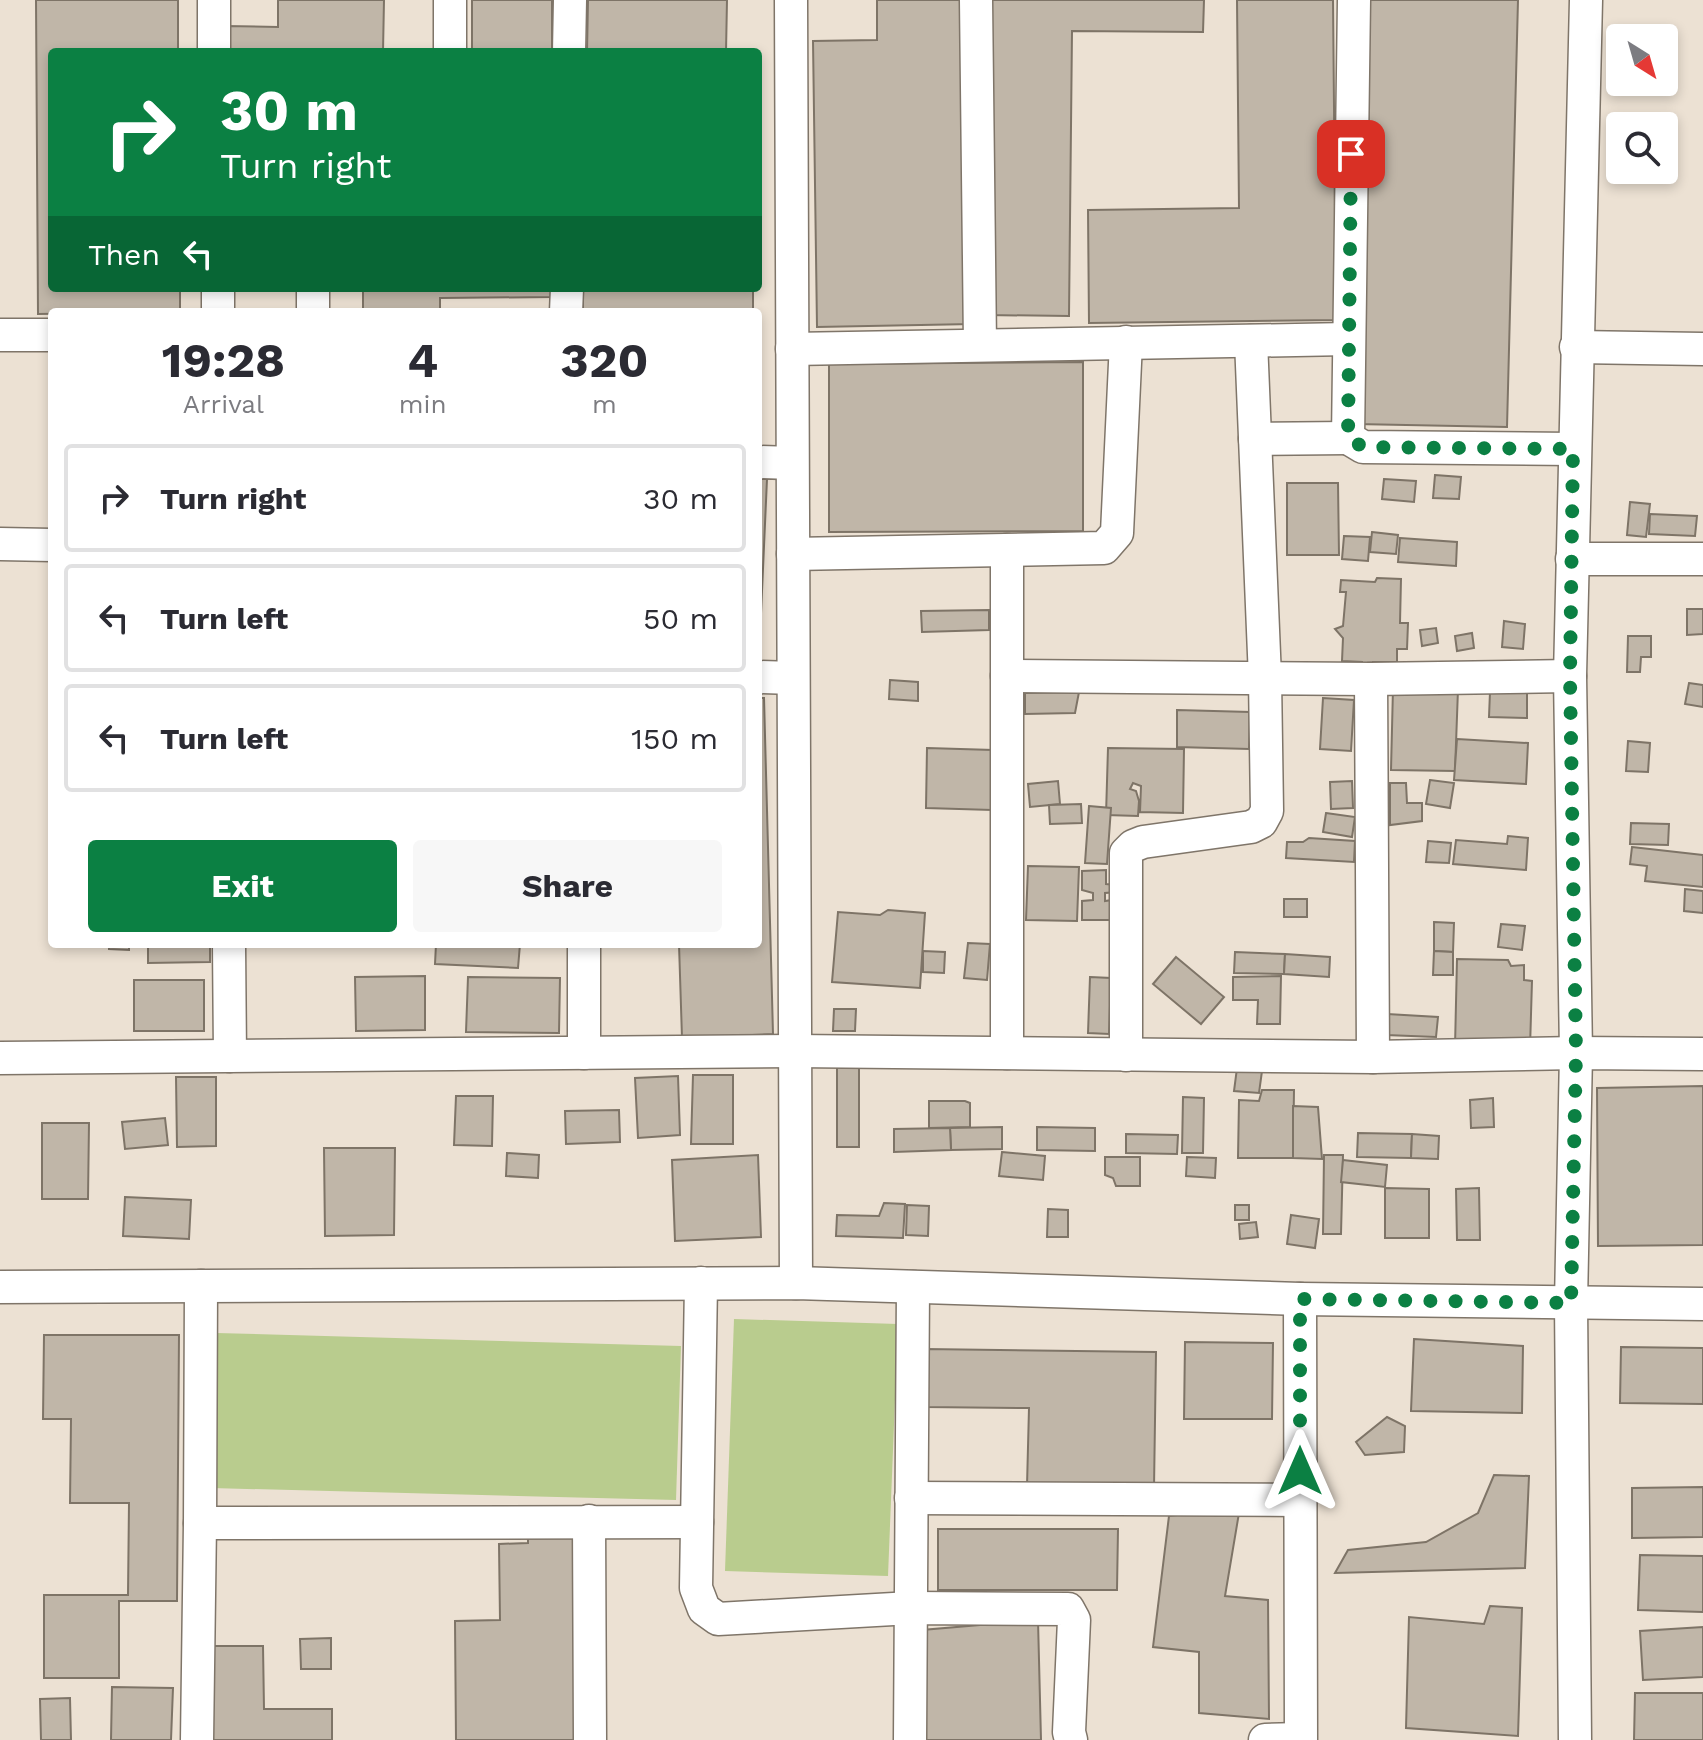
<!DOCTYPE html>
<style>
body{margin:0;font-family:"Work Sans",sans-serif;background:#f7f7f7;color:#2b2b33;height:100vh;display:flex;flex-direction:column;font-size:30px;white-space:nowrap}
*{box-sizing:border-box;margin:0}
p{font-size:26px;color:#7c7c81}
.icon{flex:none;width:44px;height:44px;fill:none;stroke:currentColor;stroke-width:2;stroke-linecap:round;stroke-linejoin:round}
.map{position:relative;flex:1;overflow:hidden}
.side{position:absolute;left:48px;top:308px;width:714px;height:640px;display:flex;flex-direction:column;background:#fff;border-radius:8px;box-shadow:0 4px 12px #0003}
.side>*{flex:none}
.top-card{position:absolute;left:48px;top:48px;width:714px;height:244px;border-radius:8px;box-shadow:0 4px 12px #0003;background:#0b8043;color:#fff;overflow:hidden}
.needle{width:52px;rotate:143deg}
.buttons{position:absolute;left:1606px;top:24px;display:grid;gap:16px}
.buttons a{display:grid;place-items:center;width:72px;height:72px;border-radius:8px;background:#fff;box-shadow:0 4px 12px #0003;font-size:40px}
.pin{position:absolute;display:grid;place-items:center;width:68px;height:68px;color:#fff;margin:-34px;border-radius:16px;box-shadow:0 4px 12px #0006}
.me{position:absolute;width:88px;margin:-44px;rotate:0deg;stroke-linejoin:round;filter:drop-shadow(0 0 6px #0008)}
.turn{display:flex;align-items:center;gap:28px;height:168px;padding:0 40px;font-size:36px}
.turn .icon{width:104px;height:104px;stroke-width:2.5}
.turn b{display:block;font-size:56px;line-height:68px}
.then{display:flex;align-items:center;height:76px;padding:0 40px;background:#0003;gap:16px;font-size:30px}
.eta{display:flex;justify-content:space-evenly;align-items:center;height:136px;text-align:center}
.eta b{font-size:48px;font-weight:700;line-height:56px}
.cta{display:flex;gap:16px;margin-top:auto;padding:16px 40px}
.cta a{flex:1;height:92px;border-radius:8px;background:#0b8043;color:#fff;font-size:32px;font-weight:700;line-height:92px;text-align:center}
.cta a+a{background:#f7f7f7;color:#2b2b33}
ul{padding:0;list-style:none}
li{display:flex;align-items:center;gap:24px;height:108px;margin:0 16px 12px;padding:0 24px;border:4px solid #e1e1e2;border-radius:8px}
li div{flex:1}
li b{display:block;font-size:30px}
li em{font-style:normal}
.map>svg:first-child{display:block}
</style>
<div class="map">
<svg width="1703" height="1740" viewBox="0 0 1703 1740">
<rect width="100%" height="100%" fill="#ece1d3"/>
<g fill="#b9cc8e">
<polygon points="734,1319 898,1324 888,1576 725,1571"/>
<polygon points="216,1333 681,1346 676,1500 211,1488"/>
</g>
<g fill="#c0b6a8" stroke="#7e7467" stroke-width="2">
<polygon points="36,0 178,0 178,52 52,52 52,288 180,288 180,312 38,314"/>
<polygon points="278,0 384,0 383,52 226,52 226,26 278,27"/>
<rect x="472" y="0" width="80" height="52"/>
<polygon points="588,0 727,0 726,52 587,52"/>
<polygon points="877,0 967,0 972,324 817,327 813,41 877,40"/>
<polygon points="990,0 1204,0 1203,32 1072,31 1069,316 986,315"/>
<polygon points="1237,0 1333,0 1336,320 1089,323 1088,210 1239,208"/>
<polygon points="1366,0 1518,0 1507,427 1356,424"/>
<polygon points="363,288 551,288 551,297 440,298 440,312 363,312"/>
<rect x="583" y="288" width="170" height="24"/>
<polygon points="1083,362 1083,531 829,532 829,364"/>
<polygon points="1435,475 1461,477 1459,499 1433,498"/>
<polygon points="758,479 767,479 759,658 758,658"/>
<polygon points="1384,479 1416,481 1414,502 1382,499"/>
<polygon points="1287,483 1338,483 1339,555 1287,555"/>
<polygon points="1630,502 1650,504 1646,537 1627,535"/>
<polygon points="1650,514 1697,516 1695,536 1649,534"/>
<polygon points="1372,532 1398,535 1396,554 1370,552"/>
<polygon points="1344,536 1370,537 1368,561 1342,559"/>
<polygon points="1400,538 1457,542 1456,566 1398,562"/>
<polygon points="1377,578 1401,579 1400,623 1408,623 1407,649 1397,649 1397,662 1373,662 1373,676 1362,676 1362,662 1342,661 1343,638 1335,629 1343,626 1346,592 1340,592 1341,580 1375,582"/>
<polygon points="1687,609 1703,609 1703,634 1687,635"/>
<polygon points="989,610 989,630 922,632 921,611"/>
<polygon points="1504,621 1525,624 1523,649 1502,647"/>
<polygon points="1436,628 1438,643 1422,646 1420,630"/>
<polygon points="1472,633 1474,648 1457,651 1455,636"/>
<polygon points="1628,636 1651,636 1651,657 1641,657 1640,672 1627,672"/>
<polygon points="890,680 918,682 918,701 889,699"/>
<polygon points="1689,683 1703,685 1703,707 1685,704"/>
<polygon points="1393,688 1458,689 1455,771 1391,770"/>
<polygon points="1079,692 1075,713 1025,714 1025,693"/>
<polygon points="1490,692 1527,693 1527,718 1489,717"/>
<polygon points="758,698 764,698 773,1034 682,1038 679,944 758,944"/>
<polygon points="1323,698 1354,700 1351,751 1320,749"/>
<polygon points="1177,710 1250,712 1249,749 1177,747"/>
<polygon points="1457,739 1528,743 1526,784 1454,780"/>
<polygon points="1628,741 1650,743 1648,772 1626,771"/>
<polygon points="927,748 993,750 992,810 926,808"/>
<polygon points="1108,748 1184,749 1183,813 1140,812 1141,786 1133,783 1130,789 1136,791 1139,801 1138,816 1106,815"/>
<polygon points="1430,780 1454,783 1450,808 1426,804"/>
<polygon points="1058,781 1060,804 1030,807 1028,784"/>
<polygon points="1352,781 1353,808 1331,809 1330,782"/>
<polygon points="1390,783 1406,783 1407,803 1422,803 1422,821 1390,825"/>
<polygon points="1081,804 1082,823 1050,824 1049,805"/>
<polygon points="1089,806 1111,808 1107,864 1085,863"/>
<polygon points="1326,813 1355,817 1352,837 1323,832"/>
<polygon points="1631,823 1669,824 1668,845 1630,844"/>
<polygon points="1508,836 1528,838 1526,870 1453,864 1456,840 1507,844"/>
<polygon points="1309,838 1355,841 1354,862 1286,858 1287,842 1303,842"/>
<polygon points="1428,841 1451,843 1449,863 1426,862"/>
<polygon points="1632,847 1703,855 1703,887 1645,881 1647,866 1630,864"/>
<polygon points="1028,866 1079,867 1077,921 1026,920"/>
<polygon points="1106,870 1106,884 1118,885 1119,892 1105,893 1105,901 1112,900 1112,920 1082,920 1082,901 1093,900 1093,893 1082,890 1082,871"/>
<polygon points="1685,889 1703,891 1703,913 1684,911"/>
<rect x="1284" y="899" width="23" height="18"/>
<polygon points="888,910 925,913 920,988 832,982 838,912 880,915"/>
<polygon points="1434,922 1454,923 1453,952 1434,951"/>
<polygon points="1501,924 1525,926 1522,950 1498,947"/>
<polygon points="968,943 990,944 987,980 964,978"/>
<polygon points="109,944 129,944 129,950 109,949"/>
<polygon points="148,944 210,944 210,962 148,963"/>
<polygon points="436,944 520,944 518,968 435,964"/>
<polygon points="923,951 945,952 944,973 923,972"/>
<polygon points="1434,951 1453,952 1453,975 1433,975"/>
<polygon points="1235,952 1285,954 1284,974 1234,973"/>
<polygon points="1285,954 1330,957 1329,977 1284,974"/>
<polygon points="1176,957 1224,997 1201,1024 1153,984"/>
<polygon points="1457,959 1508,960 1511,966 1524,965 1524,980 1532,981 1530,1048 1455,1047"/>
<polygon points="425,976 425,1030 356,1031 355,977"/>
<polygon points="1281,976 1280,1024 1257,1024 1258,1000 1233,1000 1233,977"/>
<polygon points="468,977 560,978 559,1033 466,1032"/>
<polygon points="1090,977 1111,978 1109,1034 1088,1033"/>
<rect x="134" y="980" width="70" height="51"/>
<polygon points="834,1009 856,1009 855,1031 833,1031"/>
<polygon points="1387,1014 1438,1017 1436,1037 1386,1035"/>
<rect x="837" y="1066" width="22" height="81"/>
<polygon points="1237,1068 1262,1071 1259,1093 1234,1091"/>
<polygon points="693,1075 733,1075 733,1144 691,1144"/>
<polygon points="678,1076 680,1135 638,1138 635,1078"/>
<polygon points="176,1077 216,1077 216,1146 177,1147"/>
<polygon points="1703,1086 1703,1245 1598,1246 1597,1088"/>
<polygon points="1262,1090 1294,1090 1293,1158 1238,1158 1239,1100 1259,1101"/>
<polygon points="456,1096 493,1096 492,1146 454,1145"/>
<polygon points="1183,1097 1204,1098 1203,1153 1182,1153"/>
<polygon points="1493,1098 1494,1127 1471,1128 1470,1100"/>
<polygon points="929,1101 965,1101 970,1103 970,1127 929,1128"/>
<polygon points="1293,1106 1318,1107 1322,1159 1293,1158"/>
<polygon points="619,1110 620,1142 566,1144 565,1111"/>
<polygon points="165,1118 168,1145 125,1149 122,1122"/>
<polygon points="42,1123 89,1123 88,1199 42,1199"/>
<polygon points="1002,1127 1002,1149 951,1150 950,1128"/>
<polygon points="1037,1127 1095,1128 1095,1151 1037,1150"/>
<polygon points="950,1128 951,1150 894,1152 894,1129"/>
<polygon points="1358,1133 1412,1134 1411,1158 1357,1157"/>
<polygon points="1126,1134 1178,1135 1177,1154 1126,1153"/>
<polygon points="1412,1134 1439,1136 1438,1159 1411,1158"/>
<polygon points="324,1148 395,1148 394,1235 325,1236"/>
<polygon points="1002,1152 1045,1156 1043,1180 999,1176"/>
<polygon points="507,1153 539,1155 538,1178 506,1176"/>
<polygon points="758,1155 761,1237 675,1241 672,1160"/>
<polygon points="1324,1155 1343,1155 1341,1234 1323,1234"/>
<polygon points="1105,1157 1140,1157 1140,1186 1116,1186 1113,1178 1105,1175"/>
<polygon points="1187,1157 1216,1158 1215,1178 1186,1176"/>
<polygon points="1343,1160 1387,1165 1385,1187 1341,1182"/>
<polygon points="1385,1188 1429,1189 1429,1238 1385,1238"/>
<polygon points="1479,1188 1480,1240 1457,1240 1456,1189"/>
<polygon points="125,1197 191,1200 189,1239 123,1236"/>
<polygon points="884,1203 905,1204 903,1238 836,1236 837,1215 879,1216"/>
<polygon points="907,1205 929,1206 928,1236 906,1235"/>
<rect x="1235" y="1205" width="14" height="15"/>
<polygon points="1048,1209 1068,1210 1068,1237 1047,1237"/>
<polygon points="1291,1215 1319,1219 1315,1248 1287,1244"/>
<polygon points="1256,1222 1258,1237 1240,1239 1239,1224"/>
<polygon points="44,1335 179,1335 177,1601 119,1601 119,1678 44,1678 44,1595 128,1595 129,1503 70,1503 71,1419 43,1419"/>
<polygon points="1414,1339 1523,1346 1522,1413 1411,1411"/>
<polygon points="1185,1342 1273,1343 1272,1419 1184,1419"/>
<polygon points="1621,1347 1703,1348 1703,1404 1620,1403"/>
<polygon points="925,1349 1156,1352 1154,1488 1027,1486 1029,1408 924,1407"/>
<polygon points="1387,1417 1405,1426 1404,1452 1365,1455 1356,1442"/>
<polygon points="1494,1475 1529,1476 1525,1568 1335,1573 1348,1550 1426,1542 1478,1513"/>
<polygon points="1703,1487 1703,1537 1632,1538 1632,1488"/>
<polygon points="1240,1507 1225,1596 1268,1600 1269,1719 1199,1713 1199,1652 1153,1647 1169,1516"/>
<polygon points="938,1529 1118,1529 1117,1590 938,1590"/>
<polygon points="573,1530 575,1740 456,1740 455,1621 500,1620 499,1544 528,1543 528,1531"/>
<polygon points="1640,1555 1703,1556 1703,1612 1638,1610"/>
<polygon points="1490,1606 1522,1608 1518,1736 1406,1728 1409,1617 1484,1624"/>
<polygon points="1038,1620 1041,1740 921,1740 922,1630"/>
<polygon points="1703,1627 1703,1677 1643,1680 1640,1631"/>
<polygon points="331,1638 331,1669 301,1669 300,1639"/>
<polygon points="212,1646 263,1646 264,1709 332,1709 332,1740 212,1740"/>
<polygon points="112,1687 173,1688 171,1740 111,1740"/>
<polygon points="1635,1693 1703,1693 1703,1740 1634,1740"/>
<polygon points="70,1698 71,1740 41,1740 40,1699"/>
</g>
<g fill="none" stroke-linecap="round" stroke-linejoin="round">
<g stroke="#7f7569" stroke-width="35">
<g id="minor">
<polyline points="214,0 214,52"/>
<polyline points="450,0 450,52"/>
<polyline points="791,0 796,1283"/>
<polyline points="976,0 980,345"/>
<polyline points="1354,0 1348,438 1363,447 1573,449"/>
<polyline points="569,52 570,0"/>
<polyline points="218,288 218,312"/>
<polyline points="313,288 313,312"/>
<polyline points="566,312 567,288"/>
<polyline points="0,335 52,335"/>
<polyline points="1576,347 1703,349"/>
<polyline points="792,349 1348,339"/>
<polyline points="1255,439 1348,438"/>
<polyline points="758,462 792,463"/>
<polyline points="0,544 52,545"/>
<polyline points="793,554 1104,548 1117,533 1126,342"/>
<polyline points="1572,559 1703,559"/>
<polyline points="1007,676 1371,679 1570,676"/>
<polyline points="758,677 793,678"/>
<polyline points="1371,679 1373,1057"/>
<polyline points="229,944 230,1056"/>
<polyline points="584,944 584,1053"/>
<polyline points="1007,1053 1007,550"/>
<polyline points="1126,1055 1126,853 1133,846 1143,842 1251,827 1261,822 1267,811 1265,678 1251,341"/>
<polyline points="0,1058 795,1051 1373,1057 1576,1053 1703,1054"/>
<polyline points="701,1283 696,1588 704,1609 718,1619 911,1608 1068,1609 1074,1620 1069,1732 1071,1740"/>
<polyline points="201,1286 200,1523 697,1522"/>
<polyline points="0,1287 796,1283 1300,1299 1703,1304"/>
<polyline points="1300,1299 1301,1740"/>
<polyline points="911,1498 1300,1500"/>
<polyline points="589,1521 590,1740"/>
<polyline points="197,1740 200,1523"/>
<polyline points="910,1740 913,1287"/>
<polyline points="1265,1740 1300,1739"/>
<polyline points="1575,1740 1571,1303 1576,1053 1570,676 1586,0"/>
</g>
</g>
<use href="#minor" stroke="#fff" stroke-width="32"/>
</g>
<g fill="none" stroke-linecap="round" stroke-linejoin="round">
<polyline stroke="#0b8043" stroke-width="14" stroke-dasharray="0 25.2" points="1300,1471 1300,1299 1571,1303 1576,1053 1570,676 1573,449 1363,447 1348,438 1351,154"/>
</g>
</svg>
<div class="buttons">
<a><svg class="needle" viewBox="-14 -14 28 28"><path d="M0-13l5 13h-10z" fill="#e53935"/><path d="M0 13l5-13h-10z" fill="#7c7c81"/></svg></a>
<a><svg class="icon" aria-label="search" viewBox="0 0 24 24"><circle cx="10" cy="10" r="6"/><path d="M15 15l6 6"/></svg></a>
</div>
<div class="pin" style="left:1351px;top:154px;background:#d93025"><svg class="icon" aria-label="arrive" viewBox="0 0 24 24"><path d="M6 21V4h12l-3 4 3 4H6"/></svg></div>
<svg class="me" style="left:1300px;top:1471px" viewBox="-20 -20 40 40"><path d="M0-17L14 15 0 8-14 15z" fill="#0b8043" stroke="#fff" stroke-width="4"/></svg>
<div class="top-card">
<div class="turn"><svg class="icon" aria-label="right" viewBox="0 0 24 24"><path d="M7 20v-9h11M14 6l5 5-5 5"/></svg><div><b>30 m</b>Turn right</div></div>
<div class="then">Then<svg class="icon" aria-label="left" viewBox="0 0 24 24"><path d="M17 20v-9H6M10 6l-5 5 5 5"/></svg></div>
</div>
<section class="side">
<div class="eta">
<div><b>19:28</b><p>Arrival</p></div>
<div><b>4</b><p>min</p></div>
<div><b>320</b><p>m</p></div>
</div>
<ul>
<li><svg class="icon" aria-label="right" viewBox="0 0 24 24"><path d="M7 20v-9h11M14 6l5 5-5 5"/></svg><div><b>Turn right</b></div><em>30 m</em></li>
<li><svg class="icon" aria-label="left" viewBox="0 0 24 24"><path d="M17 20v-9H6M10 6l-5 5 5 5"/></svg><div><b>Turn left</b></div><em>50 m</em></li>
<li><svg class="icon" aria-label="left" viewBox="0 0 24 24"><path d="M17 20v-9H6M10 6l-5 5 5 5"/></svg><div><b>Turn left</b></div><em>150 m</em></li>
</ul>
<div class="cta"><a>Exit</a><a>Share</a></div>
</section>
</div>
